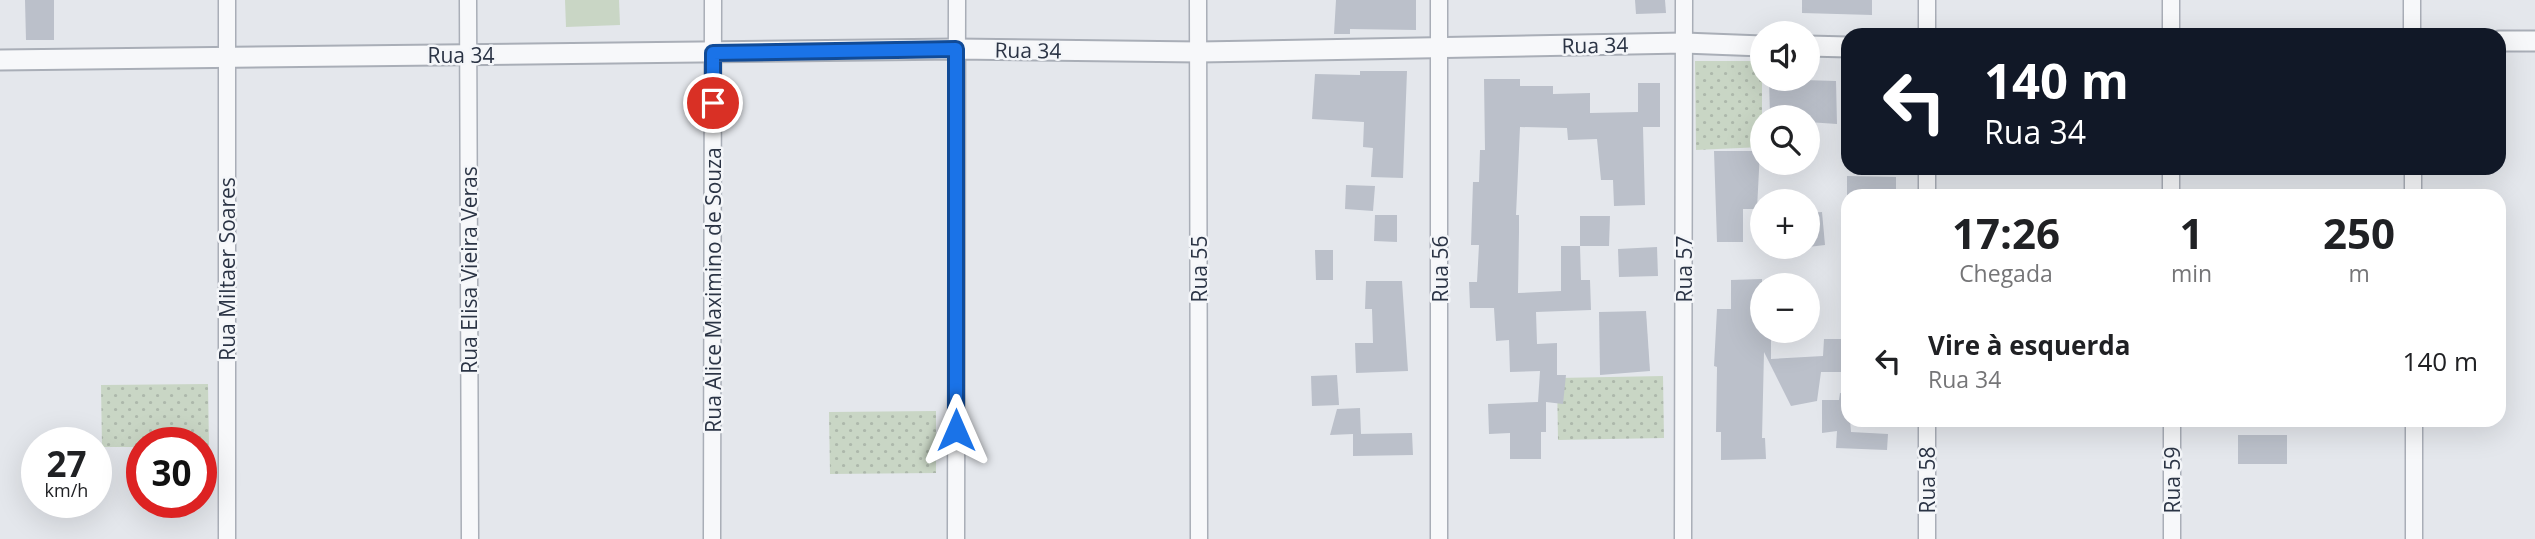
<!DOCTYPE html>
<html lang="pt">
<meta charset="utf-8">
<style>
body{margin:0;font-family:"Open Sans",sans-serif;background:#f6f6f6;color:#202124;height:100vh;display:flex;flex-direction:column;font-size:26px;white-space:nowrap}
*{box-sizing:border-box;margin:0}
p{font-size:23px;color:#757577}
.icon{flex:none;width:38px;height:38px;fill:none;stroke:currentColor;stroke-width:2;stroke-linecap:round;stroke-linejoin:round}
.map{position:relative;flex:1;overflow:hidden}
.panel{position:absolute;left:1841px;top:189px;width:665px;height:238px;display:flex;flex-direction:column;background:#fff;border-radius:21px;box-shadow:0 7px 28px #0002}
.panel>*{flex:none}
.top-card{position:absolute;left:1841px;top:28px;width:665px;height:147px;border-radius:21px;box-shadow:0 7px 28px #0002;background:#111827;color:#fff;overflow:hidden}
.fabs{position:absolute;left:1750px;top:21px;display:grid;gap:14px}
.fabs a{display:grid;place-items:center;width:70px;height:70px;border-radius:50%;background:#fff;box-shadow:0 7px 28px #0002;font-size:35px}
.speed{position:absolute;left:21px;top:427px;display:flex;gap:14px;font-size:35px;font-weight:700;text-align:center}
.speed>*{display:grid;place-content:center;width:91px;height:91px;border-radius:50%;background:#fff;box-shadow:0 7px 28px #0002;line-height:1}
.speed small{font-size:18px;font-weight:400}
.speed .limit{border:10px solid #d22;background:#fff;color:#111}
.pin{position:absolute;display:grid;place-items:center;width:60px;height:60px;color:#fff;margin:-30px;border:4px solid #fff;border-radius:50%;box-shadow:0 2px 7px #0007}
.me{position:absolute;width:77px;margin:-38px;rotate:0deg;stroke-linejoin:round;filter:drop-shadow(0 0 5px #0008)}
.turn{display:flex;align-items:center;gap:24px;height:147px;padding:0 28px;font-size:32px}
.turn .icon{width:91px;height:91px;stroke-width:2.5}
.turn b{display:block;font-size:49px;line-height:60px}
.eta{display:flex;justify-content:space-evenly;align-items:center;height:119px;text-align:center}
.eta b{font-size:42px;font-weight:700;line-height:49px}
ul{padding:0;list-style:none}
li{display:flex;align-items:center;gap:21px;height:105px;padding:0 28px}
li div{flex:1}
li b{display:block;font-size:26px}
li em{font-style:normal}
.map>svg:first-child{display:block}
</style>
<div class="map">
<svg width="2535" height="539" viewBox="0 0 2535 539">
<defs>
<pattern id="grass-dots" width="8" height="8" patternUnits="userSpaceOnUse" patternTransform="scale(1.75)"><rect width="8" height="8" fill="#c9d6c5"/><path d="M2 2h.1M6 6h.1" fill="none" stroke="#adb8ab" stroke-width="1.8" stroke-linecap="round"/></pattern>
</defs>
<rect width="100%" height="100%" fill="#e4e7ec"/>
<g fill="url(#grass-dots)">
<polygon points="1695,61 1762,61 1762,147 1696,150"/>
<polygon points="1663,376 1664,438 1558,440 1557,378"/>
<polygon points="208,384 209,446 201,446 201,443 142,443 142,447 102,447 101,385"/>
<polygon points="936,411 936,473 830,474 829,412"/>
</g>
<polygon fill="#c9d6c5" points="565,0 619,0 620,25 566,27"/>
<g fill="#bbc0ca">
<polygon points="25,0 54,0 54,40 26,40"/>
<polygon points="1336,0 1416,0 1416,30 1350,29 1350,34 1334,34"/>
<polygon points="1635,0 1665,0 1666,13 1636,14"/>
<polygon points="1802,0 1872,0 1872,15 1802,13"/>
<polygon points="1360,71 1407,71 1403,178 1371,177 1373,148 1363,147 1364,122 1312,119 1315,74 1360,75"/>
<polygon points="1484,79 1520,79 1520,86 1553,86 1553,94 1590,93 1590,113 1638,112 1638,83 1660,83 1660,127 1643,127 1645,205 1614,206 1613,180 1601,180 1597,139 1568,140 1567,128 1520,127 1516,215 1519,215 1519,232 1518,293 1561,291 1561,246 1580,246 1581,280 1590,280 1591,310 1536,312 1537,344 1557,343 1557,375 1566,375 1563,404 1546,402 1546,432 1541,432 1541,459 1510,459 1510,433 1489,434 1488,404 1538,402 1540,371 1510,372 1509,340 1496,341 1494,308 1470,308 1469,282 1477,282 1479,245 1471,245 1473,182 1479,182 1480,150 1485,150"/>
<polygon points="1769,79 1836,81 1837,124 1808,122 1808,117 1770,117"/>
<polygon points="1714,151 1760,151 1757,209 1743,209 1743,242 1717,242"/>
<polygon points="1847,176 1896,177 1896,196 1847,196"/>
<polygon points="1346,185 1375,186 1373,211 1345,209"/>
<polygon points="1822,212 1825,245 1808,247 1808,213"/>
<polygon points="1375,215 1397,215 1397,242 1374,241"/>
<polygon points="1580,216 1610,216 1609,246 1580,246"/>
<polygon points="1657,247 1658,276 1619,277 1618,249"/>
<polygon points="1315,250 1333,250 1333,280 1316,280"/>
<polygon points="1762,279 1762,331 1771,331 1771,359 1823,356 1824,339 1848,339 1848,372 1821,372 1817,401 1791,406 1764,352 1762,438 1765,438 1766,459 1721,460 1721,432 1716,432 1717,367 1714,366 1717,309 1731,309 1731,280"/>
<polygon points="1366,281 1402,281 1408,371 1356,373 1355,343 1373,343 1372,309 1365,309"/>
<polygon points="1646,311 1650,371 1600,375 1599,312"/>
<polygon points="1337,375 1339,405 1312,406 1311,376"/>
<polygon points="1840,393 1848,394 1851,432 1888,434 1887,450 1836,448 1837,431 1822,433 1822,400 1839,400"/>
<polygon points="1360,408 1361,434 1357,434 1412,433 1413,455 1353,456 1353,434 1330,435 1337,409"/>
<rect x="2238" y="435" width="49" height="29"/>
</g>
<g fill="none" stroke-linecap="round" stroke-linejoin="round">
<g stroke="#a9aeb7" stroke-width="19">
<g id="minor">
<polyline points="468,0 470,539"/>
<polyline points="1198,0 1199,539"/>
<polyline points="1927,0 1927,35"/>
<polyline points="2171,0 2171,35"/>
<polyline points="2412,0 2412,35"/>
<polyline points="1927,168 1927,196"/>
<polyline points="2171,168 2171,196"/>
<polyline points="2413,168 2413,196"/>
<polyline points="1927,420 1927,539"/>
<polyline points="2172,420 2172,539"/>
<polyline points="2414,420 2414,539"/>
<polyline points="227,539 227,0"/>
<polyline points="712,539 713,0"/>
<polyline points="956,539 957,0"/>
<polyline points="1439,539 1439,0"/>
<polyline points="1683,539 1684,0"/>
</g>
</g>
<g stroke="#a9aeb7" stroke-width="23">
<g id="tertiary">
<polyline points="2499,41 2535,41"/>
<polyline points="1808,46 1848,47"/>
<polyline points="0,60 956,49 1199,52 1684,43 1762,46"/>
</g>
</g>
<use href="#minor" stroke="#f7f8fa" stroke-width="16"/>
<use href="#tertiary" stroke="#f7f8fa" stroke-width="19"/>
</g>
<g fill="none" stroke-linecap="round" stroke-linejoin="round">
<g stroke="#114b97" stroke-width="18">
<polyline id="route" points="713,103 713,53 956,49 956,430"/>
</g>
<use href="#route" stroke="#1a73e8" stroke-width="12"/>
</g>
<g text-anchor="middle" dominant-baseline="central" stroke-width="5" stroke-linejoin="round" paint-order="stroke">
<g font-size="21" fill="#2b3445" stroke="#f4f6f9">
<text transform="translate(1595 45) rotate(-1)">Rua 34</text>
<text transform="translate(1028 50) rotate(1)">Rua 34</text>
<text x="461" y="55">Rua 34</text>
<text transform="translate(227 269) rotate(-90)">Rua Miltaer Soares</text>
<text transform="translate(1199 269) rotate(-90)">Rua 55</text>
<text transform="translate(1440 269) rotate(-90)">Rua 56</text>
<text transform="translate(1684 269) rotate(-90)">Rua 57</text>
<text transform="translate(469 270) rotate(-90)">Rua Elisa Vieira Veras</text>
<text transform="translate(713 290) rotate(-90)">Rua Alice Maximino de Souza</text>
<text transform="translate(1927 480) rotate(-90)">Rua 58</text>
<text transform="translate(2172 480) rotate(-90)">Rua 59</text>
</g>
</g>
</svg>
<div class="fabs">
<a><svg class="icon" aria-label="sound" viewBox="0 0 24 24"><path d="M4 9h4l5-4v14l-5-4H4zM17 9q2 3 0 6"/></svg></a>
<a><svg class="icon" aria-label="search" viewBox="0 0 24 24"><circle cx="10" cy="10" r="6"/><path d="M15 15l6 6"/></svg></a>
<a>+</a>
<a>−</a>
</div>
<div class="speed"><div>27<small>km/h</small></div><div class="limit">30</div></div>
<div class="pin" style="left:713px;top:103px;background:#d93025"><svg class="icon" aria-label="arrive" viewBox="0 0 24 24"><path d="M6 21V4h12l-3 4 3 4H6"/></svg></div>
<svg class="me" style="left:956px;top:430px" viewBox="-20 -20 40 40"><path d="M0-17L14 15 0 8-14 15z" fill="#1a73e8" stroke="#fff" stroke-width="4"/></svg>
<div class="top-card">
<div class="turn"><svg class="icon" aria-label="left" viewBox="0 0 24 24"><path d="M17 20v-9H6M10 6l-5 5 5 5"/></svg><div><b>140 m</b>Rua 34</div></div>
</div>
<section class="panel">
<div class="eta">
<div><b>17:26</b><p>Chegada</p></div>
<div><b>1</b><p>min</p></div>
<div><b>250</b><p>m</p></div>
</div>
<ul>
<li><svg class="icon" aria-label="left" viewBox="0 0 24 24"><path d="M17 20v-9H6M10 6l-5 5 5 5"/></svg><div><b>Vire à esquerda</b><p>Rua 34</p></div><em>140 m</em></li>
</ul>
</section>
</div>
